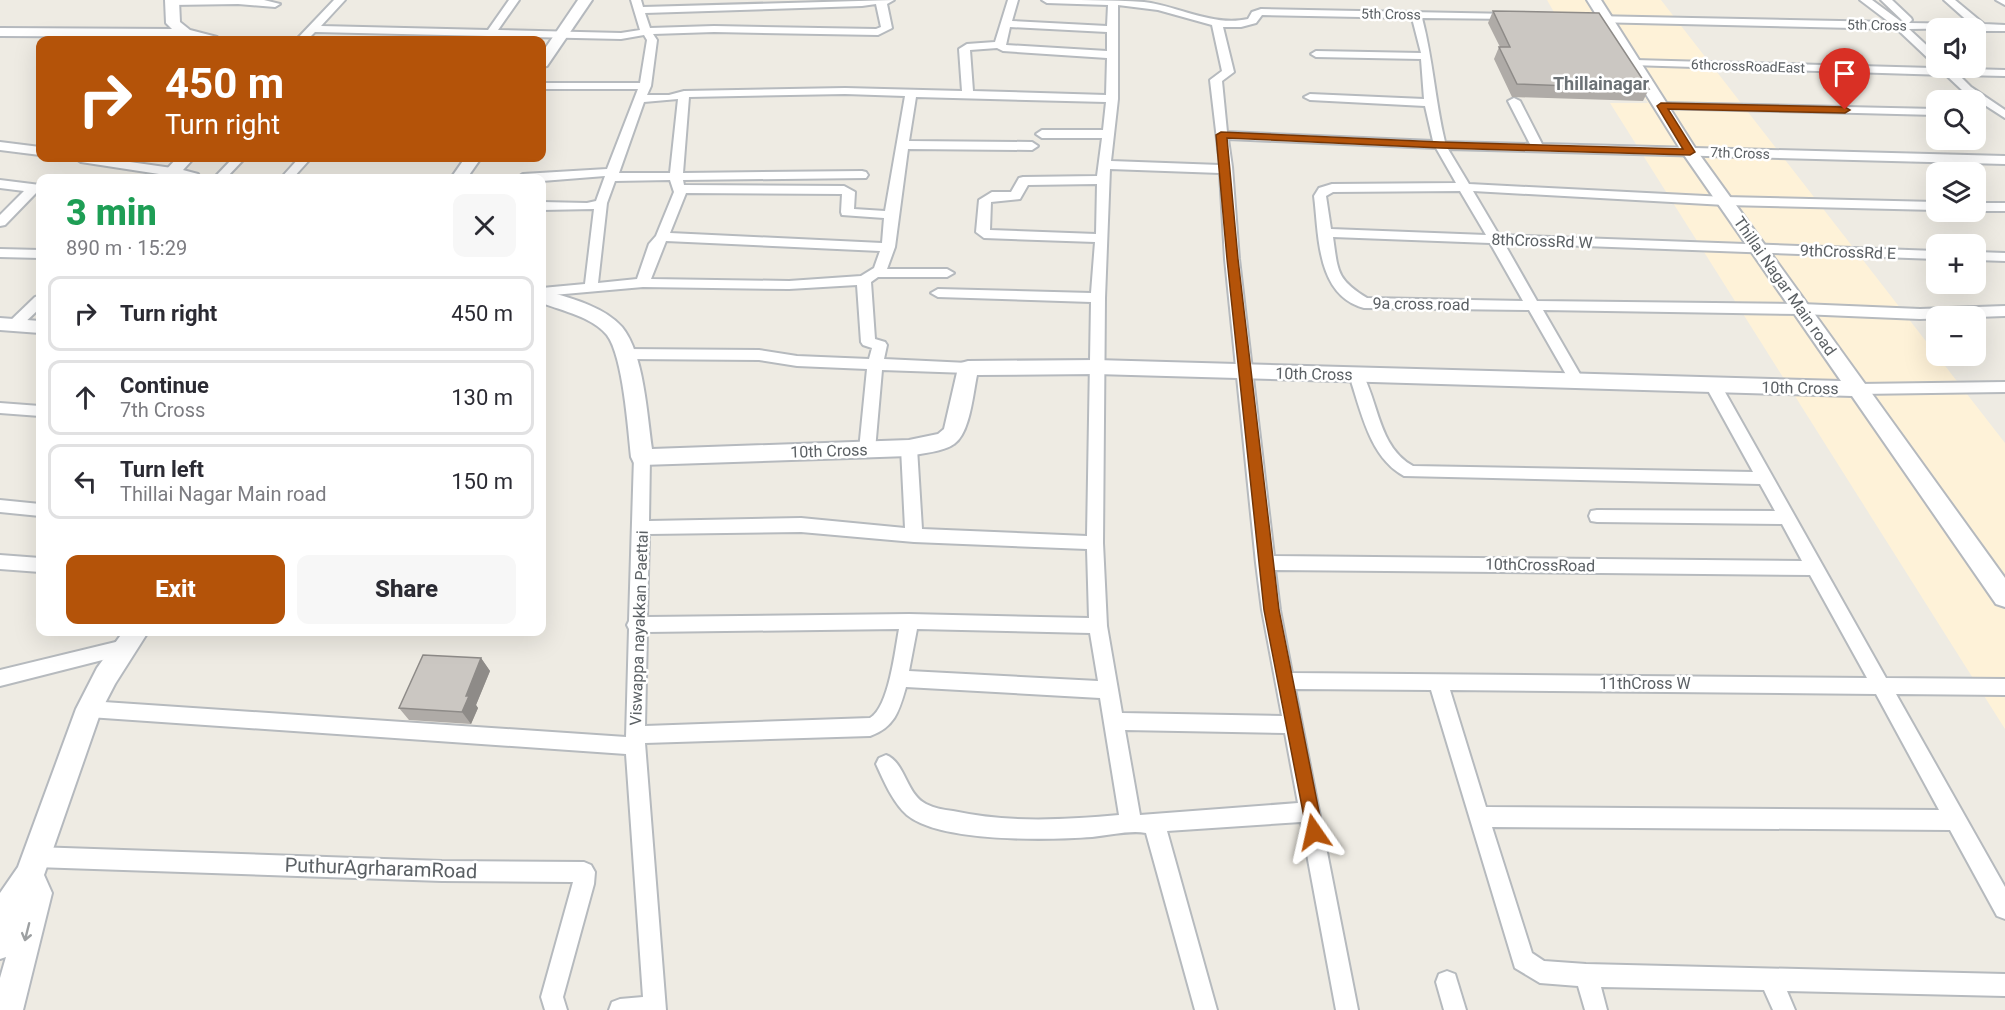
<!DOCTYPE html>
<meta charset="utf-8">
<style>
body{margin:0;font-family:Roboto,sans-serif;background:#f7f7f7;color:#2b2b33;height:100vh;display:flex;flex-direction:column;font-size:22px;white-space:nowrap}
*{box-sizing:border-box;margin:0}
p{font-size:20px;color:#7c7c81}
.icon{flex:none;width:33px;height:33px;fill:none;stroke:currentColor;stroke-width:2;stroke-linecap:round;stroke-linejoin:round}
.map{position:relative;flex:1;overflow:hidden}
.side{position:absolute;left:36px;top:174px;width:510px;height:462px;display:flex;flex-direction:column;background:#fff;border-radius:12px;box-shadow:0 6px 24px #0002}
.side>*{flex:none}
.banner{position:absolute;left:36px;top:36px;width:510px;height:126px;border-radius:12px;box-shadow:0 6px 24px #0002;background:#b45309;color:#fff;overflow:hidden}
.controls{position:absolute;left:1926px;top:18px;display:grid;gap:12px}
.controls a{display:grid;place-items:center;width:60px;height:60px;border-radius:12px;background:#fff;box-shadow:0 6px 24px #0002;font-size:30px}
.pin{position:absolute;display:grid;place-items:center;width:51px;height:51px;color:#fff;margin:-62px -26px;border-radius:50% 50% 50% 0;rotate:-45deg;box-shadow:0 0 6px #0007}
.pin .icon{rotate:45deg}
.me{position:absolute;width:66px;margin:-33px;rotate:349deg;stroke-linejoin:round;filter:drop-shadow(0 0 4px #0008)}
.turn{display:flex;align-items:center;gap:21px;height:126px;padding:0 30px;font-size:27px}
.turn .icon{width:78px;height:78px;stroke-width:2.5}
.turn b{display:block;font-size:42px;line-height:51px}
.round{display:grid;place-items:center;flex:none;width:63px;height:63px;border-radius:12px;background:#f7f7f7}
.headline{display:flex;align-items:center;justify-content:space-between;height:102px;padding:0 30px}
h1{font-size:36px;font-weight:800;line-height:45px;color:#1e9e55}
.button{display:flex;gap:12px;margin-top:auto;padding:12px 30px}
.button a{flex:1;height:69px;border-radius:12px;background:#b45309;color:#fff;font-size:24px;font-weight:800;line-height:69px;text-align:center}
.button a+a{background:#f7f7f7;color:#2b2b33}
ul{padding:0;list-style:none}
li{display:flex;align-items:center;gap:18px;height:75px;margin:0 12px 9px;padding:0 18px;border:3px solid #e1e1e2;border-radius:12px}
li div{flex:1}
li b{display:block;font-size:22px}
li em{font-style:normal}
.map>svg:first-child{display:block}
</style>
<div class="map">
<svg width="2005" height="1010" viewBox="0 0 2005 1010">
<rect width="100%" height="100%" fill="#eeebe3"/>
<polygon fill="#fef2d8" points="1547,0 1661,0 2005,443 2005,729 1610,103 1648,103 1596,23 1559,21"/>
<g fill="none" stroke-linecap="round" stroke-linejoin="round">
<g stroke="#b6babe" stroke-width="4">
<g id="street">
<polygon points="168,0 264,0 280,4 275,7 238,4 172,5 168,4"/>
<path d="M334,0h11l-24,26 167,4 21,-30h10l-21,30 123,3 19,-3 -9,-30h10l2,7 251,-7 -7,4 5,24 -14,7 -164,-3 -61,2 4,6 -6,46 -4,9h22l15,-4 161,-3 117,3 -3,-42 8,-5 28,-2 13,-42h10l-6,21 95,5 1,-21 -61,-2 -5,-3c33,0 69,0 102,2 34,4 69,25 104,17l4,-7 9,-3 251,5 4,1v4l-94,-1c11,41 13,83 23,124l85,2 -22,-43 6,-3 6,3 22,43 463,12v8l-557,-15 21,35 256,13 211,5v8l-211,-5 -252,-14 26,44 437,16v8l-432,-16 33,58 264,3 119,5 85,-3v10l-85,3 -119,-5 -258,-4 41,71 -7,5 -5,-1 -43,-75 -165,-2c-48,-13 -45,-73 -50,-112l5,-8 13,-4 124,-1 -20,-35 -208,-9 4,28 7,92 35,297 528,5 -20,-37 -185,-2 -6,-1 -2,-5 2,-5 6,-1 178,1 -15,-27 -356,-8c-35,-19 -43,-66 -55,-101l7,-5 5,1c18,31 17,76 52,95l340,6 -48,-87 8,-5 8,5 165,293 119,1v16l-109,-1 109,193v32l-8,-3 -47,-86 -458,-3 40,126 12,8 42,3 419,10v22l-218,-5 8,19h-22l-9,-20 -163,-3 6,23h-22l-7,-24 -38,-3 -25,-15 -84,-278 -136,-1 63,321h-22l-35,-188 -134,9 50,179h-22l-49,-177c-15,-3 -36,2 -54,4 -42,3 -151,6 -185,-22 -14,-12 -23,-34 -31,-51l3,-6 7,-3c19,7 20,39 40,49 8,4 18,6 27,7 55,12 111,9 166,4l-19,-117 -194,-11c-7,24 -11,40 -36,49l-225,7 21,267h-57l3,-8 8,-3 23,-2 -17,-243 -537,-37 -7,-2 -3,-6 3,-6 7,-2 537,36 3,-108 -2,-4 2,-4 5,-164 2,-4h12l2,4 -1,64 152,-3 104,10 -4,-80 2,-4h12l2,4 5,81 165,7 4,-234 -153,-5 -7,-4 7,-4 153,4 4,-51 -111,-4 -8,-6 3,-32 13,-8h19l8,-14 4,-1 74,-1 5,-38h-60l-6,-4 6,-4h61l3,-28 -190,-5 -7,44 123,1 6,4 -6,4 -124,-1 -13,98 -8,22h60l7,4 -7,4h-69l-7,5 4,57 10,3 2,3 -3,14 84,4 7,5 -7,5 -86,-3 -7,80 -2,4h-12l-2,-4 8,-81 -70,-3 -38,-6 -134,-1 -7,-5 7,-5 134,1 38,6 72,3 3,-11 -9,-3 -2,-3 -4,-57 -68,4 -146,-2 -101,9v-8l43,-4 9,-75 -52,1v-8l45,1 9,-2 9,-25 -63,5v-3h-25l6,-4 84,-5 31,-80h-96v-6h98l7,-43 -3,-5 -23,4 -306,-7 -8,8h-11zM876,4l5,23 -5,2 -162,-3 -64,2 -5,-15 217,-7zM1118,5l40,5 54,15 10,46 -12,9 10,85 -109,-4 7,-62zM1262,15l150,3 9,35 -105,-2 -5,3 5,3 105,2 3,40 -114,-5 -6,3 6,3 115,6 8,35 -206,-9 -5,-51 12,-9 -11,-45h18l15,-4zM1010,27l97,5v19l-101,-6zM997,48l6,3 104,7 -1,37 -133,-4 -3,-41zM845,94l60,2 -20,115 -31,-2 1,-17 -11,-6 -160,-1 -1,-5 183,-2 2,-3 -2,-3 -4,-1 -179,2 6,-76zM678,99l-8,74h-51l25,-71zM1110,169l110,4 5,86 31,304 6,47 20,106 -160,-3 -15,-87 -4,-83 2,-245zM670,180l4,12 -18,44 -7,8 -12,35 -39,4 9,-80 8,-22zM1097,184l-1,50 -106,-4 1,-28 29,-3 8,-14zM1460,191l26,44 -155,-6 -5,-33 7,-4zM686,193l156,1 -1,18 1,3 42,3 -2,25 -212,-10zM1333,237l157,6 33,58 -156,-3c-31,-19 -29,-27 -34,-61zM666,241l214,10 -6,17 -13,8 -72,5 -138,-2zM801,532l113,10 173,7 2,69 -180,-4 -262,3 2,-83zM1275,570l535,5 57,103 -575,-5 -12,-63zM899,629c-4,21 -10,78 -29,89l-225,8 2,-94zM917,629l173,4 8,48 -189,-10zM1450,690l426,4 63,116 -453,-3zM1125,730l160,3 13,70 -158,12z"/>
<polygon points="1860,0 1872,0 1903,23 1905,23 1881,0 1892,0 1911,18 1912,20 1909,23 1971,24 1944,0 1955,0 1984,24 2005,25 2005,31 1976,31 1976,28 1909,29 1936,54 1936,63 1932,62 1897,29 1592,22 1587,19 1592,16 1889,22"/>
<polygon points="1996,0 2005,0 2005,5"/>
<polygon points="1635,60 2005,70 2005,76 1959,75 1971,87 2005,110 2005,118 1963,91 1946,75 1631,65 1629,63"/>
<polygon points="1661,103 1936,109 1936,115 1657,108 1655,106"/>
<polygon points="0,142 40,147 40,155 0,150"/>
<polygon points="75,158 102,158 172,168 178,172 172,176 81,162"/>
<polygon points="233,158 245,158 226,178 214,178"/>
<polygon points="299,158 311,158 293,178 281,178"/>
<polygon points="0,180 40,185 40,193 37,192 5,225 0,226 0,215 24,191 0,188"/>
<rect x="1976" y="203" width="29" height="8"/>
<polygon points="0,249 40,250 40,258 0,257"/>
<polygon points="1976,252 2005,253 2005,261 1976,260"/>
<polygon points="40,295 40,308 19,328 9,328 7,325 9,322 35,297"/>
<polygon points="2005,382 2005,392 1858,394 1850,389 1858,384"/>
<polygon points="0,403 40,406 40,416 0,413"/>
<polygon points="0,500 40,504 40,516 0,512"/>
<polygon points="0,555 40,558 40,572 0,569"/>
<polygon points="124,640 130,643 133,648 130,653 0,686 0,670"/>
<polygon points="35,847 442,861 584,862 591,865 595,872 594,884 563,997 567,1010 545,1010 541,997 573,882 442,881 35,867 28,864 25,857 28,850"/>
<polygon points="1447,971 1455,974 1466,1010 1444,1010 1436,982 1439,974"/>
</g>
</g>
<g stroke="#b5b9be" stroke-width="4">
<g id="secondary">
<polygon points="165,0 179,0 180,22 190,30 217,37 219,40 197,40 185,37 0,36 0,28 172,29 166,23"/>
<polygon points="578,0 592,0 547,66 542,67 542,53"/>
<path d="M1587,0h14l96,151 308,427v29l-9,-3 -144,-208 -756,-22 -119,1c-4,19 -7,58 -23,69 -11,8 -32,9 -45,12l-267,9 -8,-2 -3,-6c-3,-28 -8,-101 -24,-122 -15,-18 -44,-24 -65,-32v-13c25,7 62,16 80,37 22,27 25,88 30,122l257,-9 29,-6 6,-5 14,-61 3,-5 7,-2 128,-1 745,21 -159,-229z"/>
<path d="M177,158h17l-11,12 15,4 2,4c-12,0 -28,3 -36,-6z"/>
<polygon points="465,158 481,158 467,178 451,178"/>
<polygon points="0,318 40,321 40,333 0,330"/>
<polygon points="123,632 148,632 115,684 101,711 44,875 52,893 23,1010 0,1010 0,978 6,957 0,959 0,893 18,867 76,709 97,668"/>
</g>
</g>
<use href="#street" fill="#fff" fill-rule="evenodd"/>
<use href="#secondary" fill="#fff" fill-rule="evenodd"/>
</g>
<g fill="#afaba7">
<polygon points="1493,11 1649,89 1643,101 1512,97 1494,59 1499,47 1500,47 1488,23"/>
<polygon points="481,658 490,671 476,705 478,708 471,724 409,720 399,708"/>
</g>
<polygon fill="#8e8b88" points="481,658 490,671 476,705 478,708 471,724 462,712 466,696"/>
<g fill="#cbc7c2" stroke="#8e8b88" stroke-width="1.5">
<polygon points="1493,11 1599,13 1649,89 1517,84 1499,47 1510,47"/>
<polygon points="423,655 481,658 466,696 469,696 462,712 399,708"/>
</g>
<defs><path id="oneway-shaft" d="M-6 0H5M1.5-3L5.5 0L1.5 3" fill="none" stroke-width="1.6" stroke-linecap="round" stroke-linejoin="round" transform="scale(1.5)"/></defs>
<use stroke="#9da0a2" href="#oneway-shaft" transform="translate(27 932) rotate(104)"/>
<polygon fill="#b45309" stroke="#753606" stroke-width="1.5" points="1661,103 1845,107 1850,110 1845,113 1668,109 1695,152 1690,155 1440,148 1227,138 1238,259 1279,610 1323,832 1320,838 1314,840 1308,838 1264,610 1227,259 1216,135 1221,132 1440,142 1683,149 1657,106"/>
<g text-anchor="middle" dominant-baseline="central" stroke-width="5" stroke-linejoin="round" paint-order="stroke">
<g font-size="14" fill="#5b6064" stroke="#fff">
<text transform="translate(1391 14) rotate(1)">5th Cross</text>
<text transform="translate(1877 25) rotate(1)">5th Cross</text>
<text transform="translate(1748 66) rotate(2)">6thcrossRoadEast</text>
<text transform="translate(1740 153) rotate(2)">7th Cross</text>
</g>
<g font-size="16" fill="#5b6064" stroke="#fff">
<text transform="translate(1542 241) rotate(2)">8thCrossRd W</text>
<text transform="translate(1848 252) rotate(2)">9thCrossRd E</text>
<text transform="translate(1785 286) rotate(55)">Thillai Nagar Main road</text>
<text transform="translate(1421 304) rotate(1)">9a cross road</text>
<text transform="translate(1314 374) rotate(1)">10th Cross</text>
<text transform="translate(1800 388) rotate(1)">10th Cross</text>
<text transform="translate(829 451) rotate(-2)">10th Cross</text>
<text transform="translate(1540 565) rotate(1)">10thCrossRoad</text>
<text transform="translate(639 628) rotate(-88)">Viswappa nayakkan Paettai</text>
<text x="1645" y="683">11thCross W</text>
</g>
<g font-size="18" font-weight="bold" fill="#6c7276" stroke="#fff">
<text x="1601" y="83">Thillainagar</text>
</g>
<g font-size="20" fill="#5b6064" stroke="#fff">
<text transform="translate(381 868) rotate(2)">PuthurAgrharamRoad</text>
</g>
</g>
</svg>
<div class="controls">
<a><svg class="icon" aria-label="sound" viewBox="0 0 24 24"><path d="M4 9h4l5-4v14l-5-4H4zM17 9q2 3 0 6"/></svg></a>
<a><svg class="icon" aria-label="search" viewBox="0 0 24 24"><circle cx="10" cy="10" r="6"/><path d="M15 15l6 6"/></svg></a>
<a><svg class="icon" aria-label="layers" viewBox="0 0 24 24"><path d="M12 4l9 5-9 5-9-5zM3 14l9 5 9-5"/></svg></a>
<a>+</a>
<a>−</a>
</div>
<div class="pin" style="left:1845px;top:110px;background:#d93025"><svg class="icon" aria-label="arrive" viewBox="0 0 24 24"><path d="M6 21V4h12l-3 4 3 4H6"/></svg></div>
<svg class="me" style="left:1314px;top:832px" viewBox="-20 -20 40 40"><path d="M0-17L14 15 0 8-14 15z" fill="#b45309" stroke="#fff" stroke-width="4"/></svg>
<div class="banner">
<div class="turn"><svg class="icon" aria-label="right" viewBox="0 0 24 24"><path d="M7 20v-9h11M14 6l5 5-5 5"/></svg><div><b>450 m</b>Turn right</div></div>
</div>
<section class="side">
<div class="headline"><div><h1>3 min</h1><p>890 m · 15:29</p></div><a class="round"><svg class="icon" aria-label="close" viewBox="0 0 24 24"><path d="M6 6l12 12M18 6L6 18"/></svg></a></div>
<ul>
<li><svg class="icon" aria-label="right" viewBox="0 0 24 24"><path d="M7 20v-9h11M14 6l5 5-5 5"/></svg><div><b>Turn right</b></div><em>450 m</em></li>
<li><svg class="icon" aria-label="ahead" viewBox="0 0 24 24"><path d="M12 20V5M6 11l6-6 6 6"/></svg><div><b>Continue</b><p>7th Cross</p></div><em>130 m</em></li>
<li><svg class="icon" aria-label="left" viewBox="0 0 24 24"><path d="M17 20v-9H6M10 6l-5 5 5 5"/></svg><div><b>Turn left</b><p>Thillai Nagar Main road</p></div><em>150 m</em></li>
</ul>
<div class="button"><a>Exit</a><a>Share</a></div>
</section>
</div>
